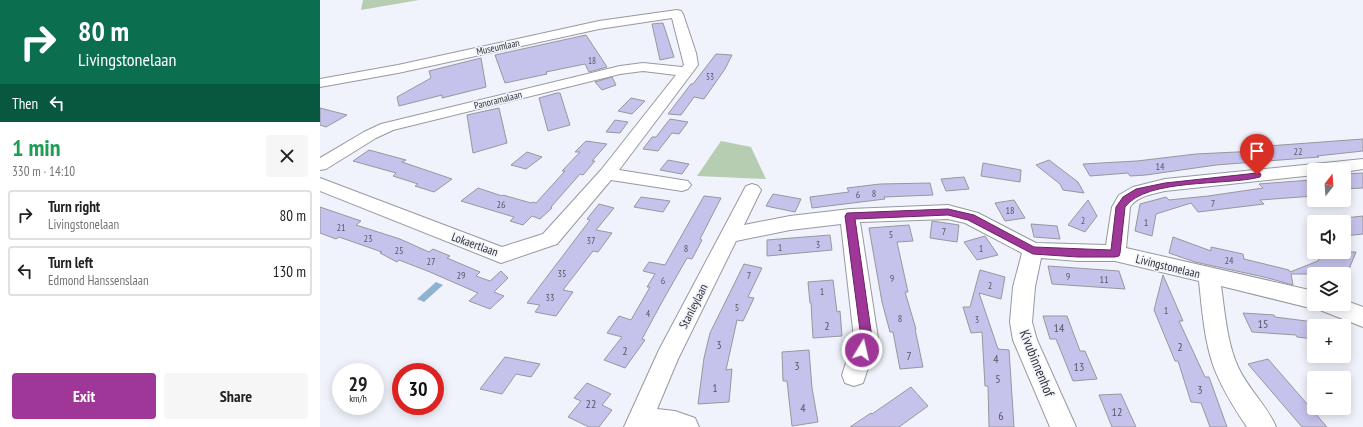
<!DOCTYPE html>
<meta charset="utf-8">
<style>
body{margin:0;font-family:"PT Sans Narrow",sans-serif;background:#f6f6f6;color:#202124;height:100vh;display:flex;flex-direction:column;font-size:15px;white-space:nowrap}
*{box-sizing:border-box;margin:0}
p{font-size:13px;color:#757577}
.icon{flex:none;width:22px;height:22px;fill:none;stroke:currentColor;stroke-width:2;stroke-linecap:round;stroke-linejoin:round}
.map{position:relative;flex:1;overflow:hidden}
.details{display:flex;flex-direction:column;background:#fff;width:320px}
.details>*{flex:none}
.guide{background:#0b6e4f;color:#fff;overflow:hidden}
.needle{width:26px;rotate:17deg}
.tools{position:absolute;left:987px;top:163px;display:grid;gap:8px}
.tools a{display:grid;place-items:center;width:44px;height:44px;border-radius:4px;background:#fff;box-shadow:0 2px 10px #0003;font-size:20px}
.speed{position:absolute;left:12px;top:363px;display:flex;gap:8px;font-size:20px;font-weight:700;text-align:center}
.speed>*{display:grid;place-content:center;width:52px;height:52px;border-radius:50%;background:#fff;box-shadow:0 2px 10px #0003;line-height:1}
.speed small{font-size:10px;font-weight:400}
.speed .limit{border:6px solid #d22;background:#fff;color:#111}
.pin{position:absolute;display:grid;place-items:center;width:34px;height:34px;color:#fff;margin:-41px -17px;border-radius:50% 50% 50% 0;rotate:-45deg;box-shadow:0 0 4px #0007}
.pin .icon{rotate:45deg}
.me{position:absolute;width:44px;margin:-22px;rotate:9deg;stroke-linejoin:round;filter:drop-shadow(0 0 3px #0008)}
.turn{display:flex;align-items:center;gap:14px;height:84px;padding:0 12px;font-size:18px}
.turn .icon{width:52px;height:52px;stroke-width:2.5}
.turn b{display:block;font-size:28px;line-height:34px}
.then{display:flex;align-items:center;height:38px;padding:0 12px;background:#0003;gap:8px;font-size:15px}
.round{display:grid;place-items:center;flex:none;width:42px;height:42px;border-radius:4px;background:#f6f6f6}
.headline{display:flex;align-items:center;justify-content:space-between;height:68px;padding:0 12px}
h1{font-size:24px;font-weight:700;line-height:30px;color:#1e9e55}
.cta{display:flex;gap:8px;margin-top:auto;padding:8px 12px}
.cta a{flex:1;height:46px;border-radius:4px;background:#9f3799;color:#fff;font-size:16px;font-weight:700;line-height:46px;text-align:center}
.cta a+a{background:#f6f6f6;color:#202124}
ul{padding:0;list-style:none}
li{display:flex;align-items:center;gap:12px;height:50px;margin:0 8px 6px;padding:0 4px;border:2px solid #e0e0e0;border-radius:4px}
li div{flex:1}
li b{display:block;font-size:15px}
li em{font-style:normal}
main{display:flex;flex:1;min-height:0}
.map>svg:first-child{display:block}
</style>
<main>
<section class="details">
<div class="guide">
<div class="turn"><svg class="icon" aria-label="right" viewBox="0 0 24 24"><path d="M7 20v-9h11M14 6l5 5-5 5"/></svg><div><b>80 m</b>Livingstonelaan</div></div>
<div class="then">Then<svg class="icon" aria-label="left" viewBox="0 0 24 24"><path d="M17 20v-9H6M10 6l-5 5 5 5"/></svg></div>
</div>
<div class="headline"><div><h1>1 min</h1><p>330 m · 14:10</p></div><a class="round"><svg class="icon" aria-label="close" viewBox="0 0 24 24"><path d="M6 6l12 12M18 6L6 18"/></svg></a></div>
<ul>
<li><svg class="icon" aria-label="right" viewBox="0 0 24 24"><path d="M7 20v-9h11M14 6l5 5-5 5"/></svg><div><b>Turn right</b><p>Livingstonelaan</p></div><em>80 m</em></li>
<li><svg class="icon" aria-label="left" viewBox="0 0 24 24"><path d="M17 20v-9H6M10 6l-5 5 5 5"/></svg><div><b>Turn left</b><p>Edmond Hanssenslaan</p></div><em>130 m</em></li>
</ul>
<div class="cta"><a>Exit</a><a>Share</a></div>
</section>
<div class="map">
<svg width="1043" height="427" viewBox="0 0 1043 427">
<rect width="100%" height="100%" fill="#f0f3fb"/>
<g fill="#b7cdb2">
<polygon points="43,0 99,0 41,10"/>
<polygon points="401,141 431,147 446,179 377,176"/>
</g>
<polygon fill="#8db3ce" points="116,282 123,285 104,302 97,299"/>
<g fill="#c5c3ec" stroke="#97979e">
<polygon points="343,23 354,57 340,60 332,24"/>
<polygon points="266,35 287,67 269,72 265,64 226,72 227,74 185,83 175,55"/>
<polygon points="396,54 412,55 405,69 384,99 374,97 361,115 348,114 371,84 373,84"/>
<polygon points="161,58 166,87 122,98 122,95 79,106 77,97 111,78 109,71"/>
<polygon points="292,77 296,85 282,90 275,82"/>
<polygon points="237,93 240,93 250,125 228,131 219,98"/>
<polygon points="311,98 325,101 312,114 298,111"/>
<polygon points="0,108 27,115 6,127 0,125"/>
<polygon points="179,108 187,143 153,153 147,115"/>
<polygon points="350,119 368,122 359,134 352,133 338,151 323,149 332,137 336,137"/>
<polygon points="295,120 308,122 300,133 286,132"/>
<polygon points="1043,139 1043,151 997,156 999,157 896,165 826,175 810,176 808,173 770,176 763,164 817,161 876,154 937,151 934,147"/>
<polygon points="266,141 287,144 272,161 275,161 263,175 260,174 231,207 232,208 220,219 212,216 203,225 190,221 194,217 141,201 158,188 182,196 183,195 211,203 213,202 216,203 245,171 242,171 260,152 255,152"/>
<polygon points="49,150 86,160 82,162 132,179 114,192 95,186 98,184 73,176 76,173 33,161"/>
<polygon points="207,152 222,157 206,169 191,165"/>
<polygon points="348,160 369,164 362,174 340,170"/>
<polygon points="729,160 758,182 764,193 743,190 740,184 716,165"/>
<polygon points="663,163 701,170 700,182 661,176"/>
<polygon points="1043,173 1043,188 1024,189 1024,174"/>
<polygon points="644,177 649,189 626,191 621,179"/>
<polygon points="991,180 994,183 994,196 940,200 944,204 878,212 871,203 836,214 832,236 815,231 820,204 846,197 849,200 888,196 943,188 939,184"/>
<polygon points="610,183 613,195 564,197 565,199 492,208 490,197 529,192 527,188 560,184"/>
<polygon points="453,194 481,199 475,212 446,206"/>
<polygon points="384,196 401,198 380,239 382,240 372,259 367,258 342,302 322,339 325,340 305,368 284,360 302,337 287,333 299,316 311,320 330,287 327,287 335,274 323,271 329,262 345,265"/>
<polygon points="321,197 350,201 343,212 314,207"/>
<polygon points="694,200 705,218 685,221 675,203"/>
<polygon points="768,200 777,216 765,232 748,225"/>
<polygon points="279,204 294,208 276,230 292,233 278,252 273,251 243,290 253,292 236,316 215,312 220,305 207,303 270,220 267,219"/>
<polygon points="0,207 41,221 36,225 80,239 109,252 113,249 130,256 127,258 160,272 156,276 170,281 181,271 188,278 174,292 184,296 170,309 149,301 158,293 110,272 79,260 77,262 60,253 62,252 19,237 16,239 0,233"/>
<polygon points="1043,216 1043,234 1024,236 1024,218"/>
<polygon points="612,221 639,225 637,242 610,238"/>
<polygon points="711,224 737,226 740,239 714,237"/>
<polygon points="589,225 593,241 577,242 588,292 585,292 596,329 595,329 603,367 580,369 573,332 570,332 562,302 549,228"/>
<polygon points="510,235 512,250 447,256 447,240"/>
<polygon points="665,236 678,255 657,260 644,242"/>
<polygon points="853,237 891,251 891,247 923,254 924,259 969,270 970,272 998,261 1002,252 1036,252 1027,274 971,274 973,285 944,277 875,262 849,253"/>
<polygon points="424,264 442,268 428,297 434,298 423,321 417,320 406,370 412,369 409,402 378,404 384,358 390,333"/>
<polygon points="728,266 799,271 805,289 732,284"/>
<polygon points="660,270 685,277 681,299 659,293 678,349 689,350 694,427 669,427 668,386 665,386 662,332 651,333 643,307 650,307"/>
<polygon points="843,275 863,321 859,321 885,377 889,377 907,427 890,427 881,403 871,402 858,361 855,361 834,310"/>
<polygon points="513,280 517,312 520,311 522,336 493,338 491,303 490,303 488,282"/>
<polygon points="923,313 954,315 955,317 994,322 994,339 977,337 976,335 932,332"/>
<polygon points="723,316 747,316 760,351 765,351 777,379 753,381 736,339 730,339"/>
<polygon points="489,350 492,388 498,422 472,426 467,381 463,381 462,352"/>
<polygon points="185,357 220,364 211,377 196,374 182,394 160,389"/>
<polygon points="948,359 981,397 1007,427 982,427 928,364"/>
<polygon points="267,383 291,394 282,405 292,410 279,427 269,427 248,417 261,401 254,398"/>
<polygon points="591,387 608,406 579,427 530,427 551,413 552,414"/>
<polygon points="801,394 816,427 792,427 779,395"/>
</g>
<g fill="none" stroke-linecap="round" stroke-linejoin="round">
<g stroke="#9699a0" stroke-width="2">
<g id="minor">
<polygon points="357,10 361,11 363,14 376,53 378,65 299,170 368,181 371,185 368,189 362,191 291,180 237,244 181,263 0,191 0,178 182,247 223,234 281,170 356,75 323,71 300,74 73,130 56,138 6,169 0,170 0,158 44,132 61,124 300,66 323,63 362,67 364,65 352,18 279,29 78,73 0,87 0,79 78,65 279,21"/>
<path d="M1043,159v10l-19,3v-2h-30v5l-149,16c-12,3 -28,5 -35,16l-4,41 188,43v13h30v-4l19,7v20l-43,-17 -1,-3 -5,2 -93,-23c4,27 6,57 17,81 10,22 29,38 38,60h-29c-13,-19 -26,-40 -34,-62 -9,-27 -11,-56 -14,-84l-84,-20h-37l-37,-3 -6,29 -3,35 5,18 39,87h-26l-37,-87 -3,-18 3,-35 9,-34 -57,-30 -17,-4 -88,3 18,116 -15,45 -9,3 -9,-3 -3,-8 12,-37 -13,-114 -51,6 -54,11 -58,118 -21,50 18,2 20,7 4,9h-75l35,-77 87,-164 6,-2 6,2 3,4 -17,35 46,-9 60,-7 98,-4 30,8 58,30 70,2 6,-38 7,-12 14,-8 32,-8z"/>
</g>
</g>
<use href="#minor" fill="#fff" fill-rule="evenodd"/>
</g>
<path fill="#9f3799" stroke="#672463" d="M937,173h3l1,2 -1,2c-35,9 -113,1 -135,30l-5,46 -1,3 -4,1h-37l-45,-3 -65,-34 -20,-5 -93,4 17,119 -6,16 -4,1 -4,-1 -2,-4 5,-12 -16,-122 2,-3 101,-4 26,6 60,32 77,3 5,-43 7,-10 13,-8 29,-6z"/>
<g text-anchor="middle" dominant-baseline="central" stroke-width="3" stroke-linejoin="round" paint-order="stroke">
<g font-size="9" fill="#585864">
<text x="272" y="60">18</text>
<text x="390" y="76">53</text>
</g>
<g font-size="10" fill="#333437" stroke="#f0f3fb">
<text transform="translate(178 47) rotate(-12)">Museumlaan</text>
<text transform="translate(178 100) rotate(-14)">Panoramalaan</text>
</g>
<g font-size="10" fill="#585864">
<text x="978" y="151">22</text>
<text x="840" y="166">14</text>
<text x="554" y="193">8</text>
<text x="538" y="194">6</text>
<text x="893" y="203">7</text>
<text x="181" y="204">26</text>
<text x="690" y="210">18</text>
<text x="763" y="220">2</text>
<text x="826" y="222">1</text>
<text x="21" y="227">21</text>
<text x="624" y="231">7</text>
<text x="571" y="234">5</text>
<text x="48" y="238">23</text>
<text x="271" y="240">37</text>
<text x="498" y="244">3</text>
<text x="460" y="247">1</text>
<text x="366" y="248">8</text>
<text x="661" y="248">1</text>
<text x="79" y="250">25</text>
<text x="909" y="260">24</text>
<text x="111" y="261">27</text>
<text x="242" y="273">35</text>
<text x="141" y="275">29</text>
<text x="429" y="275">7</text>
<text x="748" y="276">9</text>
<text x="572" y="278">9</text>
<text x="784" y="279">11</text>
<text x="343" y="280">6</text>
<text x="670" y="285">2</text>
<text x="502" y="291">1</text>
<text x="230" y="297">33</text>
<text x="417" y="307">5</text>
<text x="846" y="310">1</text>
<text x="328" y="313">4</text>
<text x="580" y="318">8</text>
<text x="657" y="319">3</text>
</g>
<g font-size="12" fill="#333437" stroke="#f0f3fb">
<text transform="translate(155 244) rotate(20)">Lokaertlaan</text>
<text transform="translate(848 266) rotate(14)">Livingstonelaan</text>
<text transform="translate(373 306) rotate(-63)">Stanleylaan</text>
</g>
<g font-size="12" fill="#585864">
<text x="943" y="323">15</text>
<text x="507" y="325">2</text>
<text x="739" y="327">14</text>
<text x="399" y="344">3</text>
<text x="860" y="346">2</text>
<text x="305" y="350">2</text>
<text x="589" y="355">7</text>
<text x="676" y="358">4</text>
<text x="477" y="365">3</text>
<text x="759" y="366">13</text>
<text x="678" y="378">5</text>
<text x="395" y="387">1</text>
<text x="880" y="389">3</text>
<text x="271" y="403">22</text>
<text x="483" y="407">4</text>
<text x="797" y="411">12</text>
<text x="681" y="415">6</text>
</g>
<g font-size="14" fill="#333437" stroke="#f0f3fb">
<text transform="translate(717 363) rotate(68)">Kivubinnenhof</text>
</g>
</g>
</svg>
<div class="tools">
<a><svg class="needle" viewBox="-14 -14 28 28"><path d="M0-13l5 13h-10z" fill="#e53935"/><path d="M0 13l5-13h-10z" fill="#757577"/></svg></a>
<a><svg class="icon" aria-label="sound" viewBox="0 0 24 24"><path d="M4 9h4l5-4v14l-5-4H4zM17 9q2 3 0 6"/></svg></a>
<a><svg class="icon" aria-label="layers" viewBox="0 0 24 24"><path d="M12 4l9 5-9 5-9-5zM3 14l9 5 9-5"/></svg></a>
<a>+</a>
<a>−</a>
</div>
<div class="speed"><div>29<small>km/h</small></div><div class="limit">30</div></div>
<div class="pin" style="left:937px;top:175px;background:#d93025"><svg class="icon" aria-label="arrive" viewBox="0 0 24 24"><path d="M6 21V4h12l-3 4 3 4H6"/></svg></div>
<svg class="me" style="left:542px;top:350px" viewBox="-20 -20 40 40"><circle r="17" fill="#9f3799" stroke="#fff" stroke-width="3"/><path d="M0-11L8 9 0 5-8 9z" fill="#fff"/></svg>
</div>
</main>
